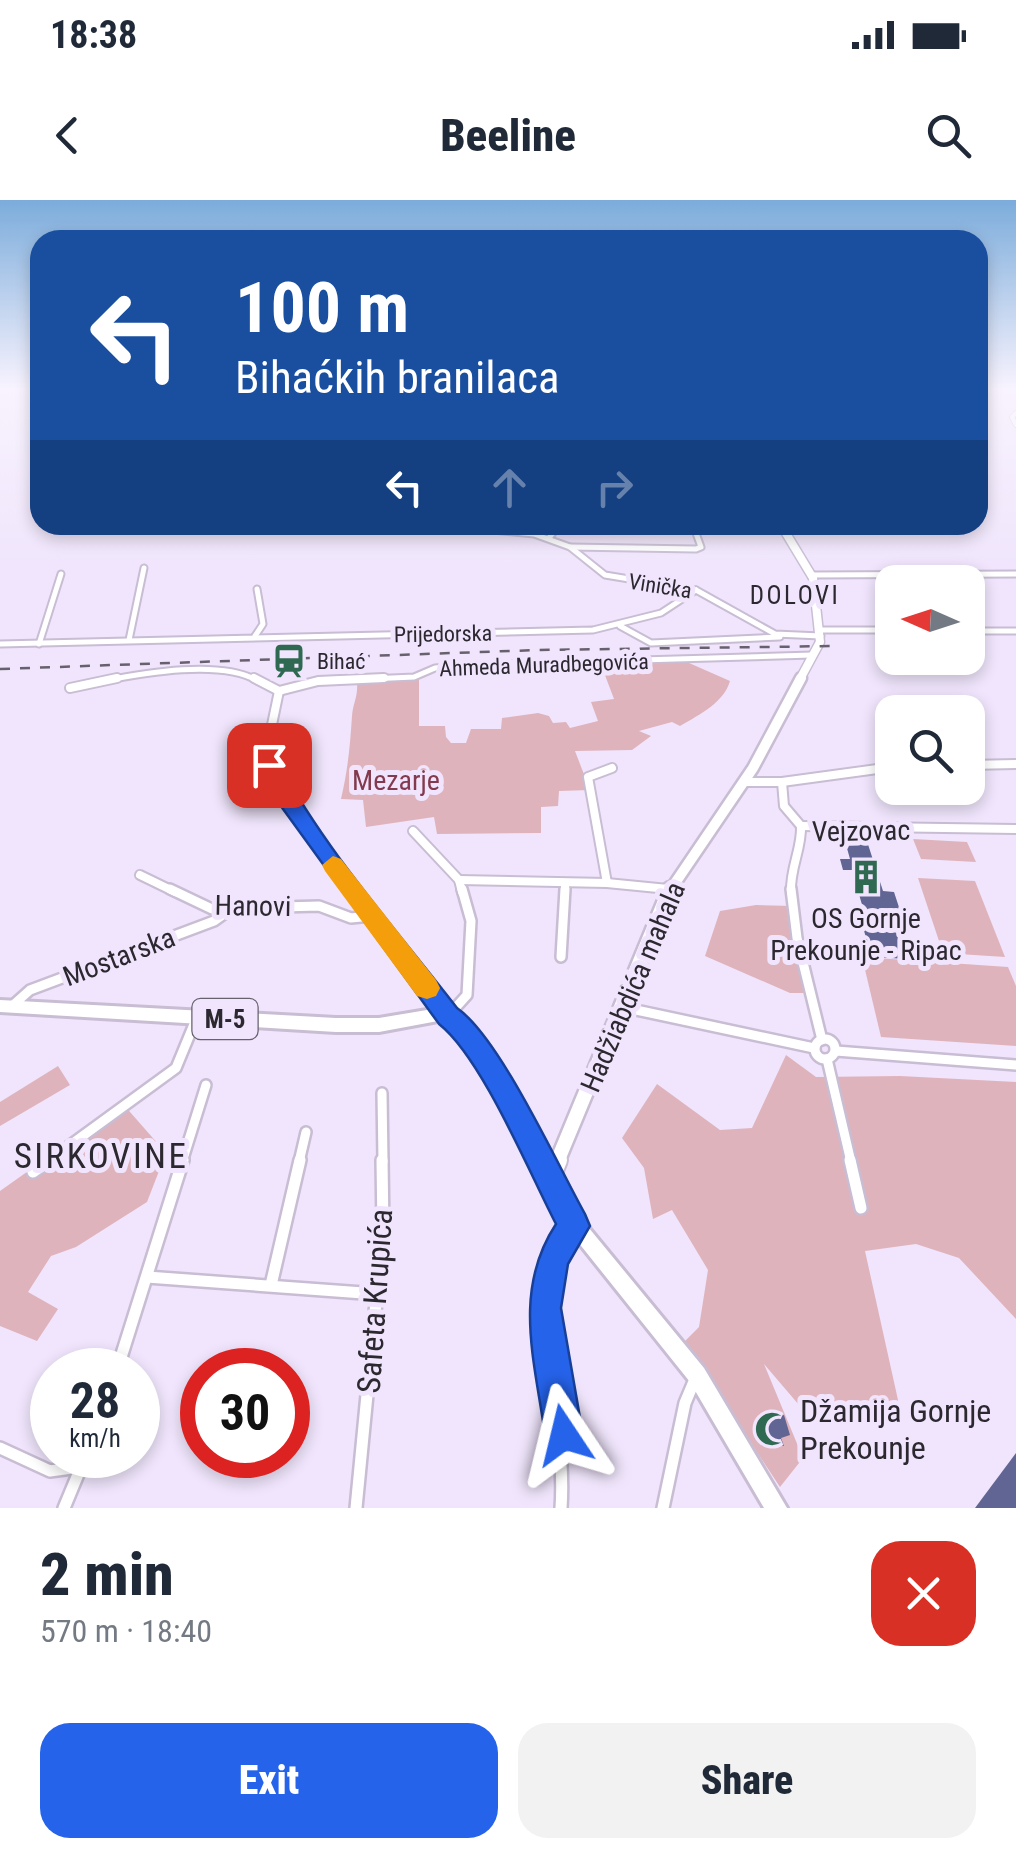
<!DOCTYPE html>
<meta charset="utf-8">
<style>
body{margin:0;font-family:"Roboto Condensed",sans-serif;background:#f2f2f3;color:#1f2937;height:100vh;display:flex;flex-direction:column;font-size:38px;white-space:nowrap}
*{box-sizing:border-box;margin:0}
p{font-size:32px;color:#747a83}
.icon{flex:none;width:55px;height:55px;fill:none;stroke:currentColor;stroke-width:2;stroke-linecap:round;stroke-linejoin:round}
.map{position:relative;height:1308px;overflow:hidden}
.details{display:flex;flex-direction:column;background:#fff;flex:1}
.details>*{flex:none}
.guide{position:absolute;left:30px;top:30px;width:958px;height:305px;border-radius:30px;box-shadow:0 5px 15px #0003;background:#1a4fa0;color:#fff;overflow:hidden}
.needle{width:65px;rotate:273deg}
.fabs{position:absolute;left:875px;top:365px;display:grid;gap:20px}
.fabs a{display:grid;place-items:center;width:110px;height:110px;border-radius:20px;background:#fff;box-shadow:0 5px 15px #0003;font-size:50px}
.speed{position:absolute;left:30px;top:1148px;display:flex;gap:20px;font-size:50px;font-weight:700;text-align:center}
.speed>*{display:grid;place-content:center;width:130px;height:130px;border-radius:50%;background:#fff;box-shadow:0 5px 15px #0003;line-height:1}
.speed small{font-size:25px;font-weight:400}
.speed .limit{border:15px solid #d22;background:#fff;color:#111}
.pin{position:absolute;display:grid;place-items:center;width:85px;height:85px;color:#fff;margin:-42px;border-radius:20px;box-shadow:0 5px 15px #0006}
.me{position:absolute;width:110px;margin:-55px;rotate:350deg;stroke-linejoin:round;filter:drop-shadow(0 0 8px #0008)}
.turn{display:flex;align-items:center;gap:35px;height:210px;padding:0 40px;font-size:45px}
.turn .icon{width:130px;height:130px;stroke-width:2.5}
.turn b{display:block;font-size:70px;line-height:85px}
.lanes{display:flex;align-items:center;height:95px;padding:0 40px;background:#0003;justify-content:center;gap:50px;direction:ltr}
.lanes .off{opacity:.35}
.round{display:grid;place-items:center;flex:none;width:105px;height:105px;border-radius:30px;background:#f2f2f3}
.summary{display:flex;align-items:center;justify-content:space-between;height:170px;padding:0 40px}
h1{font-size:60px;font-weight:800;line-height:75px}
.cta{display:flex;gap:20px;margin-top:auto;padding:20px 40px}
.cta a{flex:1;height:115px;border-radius:30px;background:#2563eb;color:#fff;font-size:40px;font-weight:800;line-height:115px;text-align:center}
.cta a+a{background:#f2f2f3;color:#1f2937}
.status{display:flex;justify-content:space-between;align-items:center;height:70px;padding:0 50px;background:#fff;direction:ltr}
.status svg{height:28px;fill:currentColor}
header{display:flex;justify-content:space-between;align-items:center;height:130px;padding:0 40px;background:#fff;font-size:45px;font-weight:800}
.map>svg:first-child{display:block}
</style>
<div class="status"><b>18:38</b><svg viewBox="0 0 49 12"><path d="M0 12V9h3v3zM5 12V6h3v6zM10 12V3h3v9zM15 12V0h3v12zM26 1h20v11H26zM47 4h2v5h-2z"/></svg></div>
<header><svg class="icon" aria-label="back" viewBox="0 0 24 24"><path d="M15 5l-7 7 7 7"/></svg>Beeline<svg class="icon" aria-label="search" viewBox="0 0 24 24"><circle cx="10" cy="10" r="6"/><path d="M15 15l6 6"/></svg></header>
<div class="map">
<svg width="1016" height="1308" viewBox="0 0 1016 1308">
<rect width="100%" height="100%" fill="#f0e5fc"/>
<g fill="#dfb3bc">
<path d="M680,459l50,22c-6,21 -29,33 -50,45l-8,-4 -33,9 12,5 -19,14 -57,1 15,39 -31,1 -1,15 -17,1v26l-104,1 -3,-17 -68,10 -3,-27 -22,-1c7,-30 9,-53 11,-83 1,-13 6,-19 5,-32l62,-5v47h26l1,11 5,6h15l5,-14h30l1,-11 36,-5 11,3 4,7 13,-1 4,6 28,-7 -7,-19 23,-3 -14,-37z"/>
<polygon points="913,639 967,642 976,662 921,659"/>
<polygon points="918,678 975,681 1005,757 943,753"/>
<polygon points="756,705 794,706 811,793 790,793 705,756 720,711"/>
<polygon points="862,757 1008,767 1016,786 1016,846 881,837"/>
<polygon points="786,855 816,877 900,876 1016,882 1016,1119 959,1058 916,1044 865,1051 902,1218 799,1205 764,1164 803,1258 780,1287 684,1142 699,1127 708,1070 672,1010 653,1019 644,968 622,938 657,884 720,930 752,928"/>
<polygon points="58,866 70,885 0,926 0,902"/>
<polygon points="123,904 166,953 147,1002 76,1047 51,1056 28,1092 58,1109 37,1141 0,1126 0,991"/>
</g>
<g fill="#616593">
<polygon points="843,634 865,635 883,691 894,692 913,750 905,749 908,759 872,757 861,721 867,722 852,670 843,670 840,659 850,659"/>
<polygon points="784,1215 790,1235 781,1238 784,1246 762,1246 754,1223"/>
<polygon points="1016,1253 1016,1308 975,1308"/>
</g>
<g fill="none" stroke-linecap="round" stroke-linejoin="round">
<g stroke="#c8bdd3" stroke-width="6">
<g id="street-far4">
<polyline points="984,195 997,187"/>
<polyline points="1016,213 1012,217 1016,225"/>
</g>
</g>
<g stroke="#c8bdd3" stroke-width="9">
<g id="street-far3">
<polyline points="442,325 534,334 570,347 605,375 696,390 775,434 821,436"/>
<polyline points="549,338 559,325"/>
<polyline points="570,347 696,349 701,347 693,325"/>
<polyline points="812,375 1016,374"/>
<polyline points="620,426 651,443 780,437"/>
<polyline points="821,430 892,430"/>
<polyline points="968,431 1016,431"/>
<polyline points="255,436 263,424 257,389"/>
<polyline points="129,440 144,368"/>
<polyline points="0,444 593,430 661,413 696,390"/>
<polyline points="39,444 61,374"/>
<path d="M103,481c41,-8 118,-22 155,0"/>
<polyline points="324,481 414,477 435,468 464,465 812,455"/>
</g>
</g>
<g stroke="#c8bdd3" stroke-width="12">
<g id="street-far2">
<polyline points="254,478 279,491"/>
<polyline points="70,488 117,478"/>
<polyline points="279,491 268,544 274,581 356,692"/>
<polyline points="279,491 318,481 384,478"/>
<polyline points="968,565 1016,564"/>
<polyline points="744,582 782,582 892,567"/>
<polyline points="782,582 784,606 801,626"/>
<polyline points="801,626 1016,629"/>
<polyline points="413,631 459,680 462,692"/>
<polyline points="140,675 175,692"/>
<polyline points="459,680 607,683 668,689"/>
<polyline points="607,683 588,577 612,568"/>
<polyline points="565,692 565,683"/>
<path d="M791,692c-1,-25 11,-43 10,-66"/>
</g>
</g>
<g stroke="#c8bdd3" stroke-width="14">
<g id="street-far1">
<polyline points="170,689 212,709 319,706 351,718 371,716"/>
<polyline points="354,689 448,816 467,795 471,721 462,689"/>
<polyline points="791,689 797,738 822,840"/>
<polyline points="561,757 565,689"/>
<polyline points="12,806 30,790 214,721 228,711"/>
<polyline points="622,807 814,848"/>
<circle cx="825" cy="849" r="10"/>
<polyline points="836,851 1016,865"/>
<polyline points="827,859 851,962"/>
<polyline points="382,893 383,962"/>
<polyline points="47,962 176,868 197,817"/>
<polyline points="182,962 206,885"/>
<polyline points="299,962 306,932"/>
</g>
</g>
<g stroke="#c8bdd3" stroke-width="16">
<g id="street">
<polyline points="850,960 861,1008"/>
<polyline points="33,972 50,960"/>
<polyline points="147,1077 377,1094"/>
<polyline points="271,1085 300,960"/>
<polyline points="117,1170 183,960"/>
<polyline points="0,1248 50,1271 79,1267"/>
<polyline points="64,1308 86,1255"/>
<polyline points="356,1308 383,1030 382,960"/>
<path d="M561,1308c7,-99 -41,-191 12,-282"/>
<polyline points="663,1308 685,1203 696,1177"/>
</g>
</g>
<g stroke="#c8bdd3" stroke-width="11">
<polyline id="secondary-far3" points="781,325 813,378 820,442 799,481"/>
</g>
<g stroke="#c8bdd3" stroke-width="15">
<polyline id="secondary-far2" points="669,692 753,568 801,478"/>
</g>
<g stroke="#c8bdd3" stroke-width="19">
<polyline id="secondary-far1" points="557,962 670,689"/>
</g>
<g stroke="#c8bdd3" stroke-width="22">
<polyline id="secondary" points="549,982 558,960"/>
</g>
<g stroke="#c8bdd3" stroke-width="6">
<polygon id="primary" points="0,800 336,818 379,818 439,808 465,820 499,872 570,1005 704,1168 787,1308 764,1308 690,1182 558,1017 489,882 455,830 438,821 379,832 336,832 0,812"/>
</g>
<use href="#street-far4" stroke="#fff" stroke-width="4"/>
<use href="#street-far3" stroke="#fff" stroke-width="5"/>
<use href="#street-far2" stroke="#fff" stroke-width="8"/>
<use href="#street-far1" stroke="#fff" stroke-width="9"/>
<use href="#street" stroke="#fff" stroke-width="11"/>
<use href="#secondary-far3" stroke="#fff" stroke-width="8"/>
<use href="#secondary-far2" stroke="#fff" stroke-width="10"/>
<use href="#secondary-far1" stroke="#fff" stroke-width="14"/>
<use href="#secondary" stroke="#fff" stroke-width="18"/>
<use href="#primary" fill="#fff" fill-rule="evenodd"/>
<polyline stroke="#67606d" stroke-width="2.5" stroke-dasharray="10 10" stroke-linecap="butt" points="0,469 538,450 837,446"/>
</g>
<linearGradient id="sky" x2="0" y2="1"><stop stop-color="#7cacdb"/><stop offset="0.51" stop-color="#f8f3fe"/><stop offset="1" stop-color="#f8f3fe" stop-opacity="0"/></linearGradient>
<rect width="1016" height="370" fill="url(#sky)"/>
<path fill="#2563eb" stroke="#184099" stroke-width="2.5" d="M269,558l8,2c47,89 118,168 180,248 43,30 100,156 128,206l5,12 -22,38 -7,44 22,127 -6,13 -13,6 -13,-6 -6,-13c-10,-74 -33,-144 11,-211 -27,-52 -74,-166 -117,-200l-172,-237 -8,-22z"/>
<polygon fill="#f59e0b" points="333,656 341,659 436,780 440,788 436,796 427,799 417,796 325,671 322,665"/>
<defs>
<g id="station-bare" transform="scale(2.7)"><path d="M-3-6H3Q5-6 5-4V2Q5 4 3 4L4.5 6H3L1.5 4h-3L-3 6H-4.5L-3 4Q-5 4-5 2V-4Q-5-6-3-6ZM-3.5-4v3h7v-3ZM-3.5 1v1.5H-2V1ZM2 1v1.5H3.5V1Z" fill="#306952" stroke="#f0e5fc" stroke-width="2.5" paint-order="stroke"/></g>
<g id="building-bare" transform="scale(2.7)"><path d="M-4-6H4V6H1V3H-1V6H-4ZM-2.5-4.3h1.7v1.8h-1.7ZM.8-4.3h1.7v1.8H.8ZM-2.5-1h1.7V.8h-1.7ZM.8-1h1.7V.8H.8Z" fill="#306952" stroke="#f0e5fc" stroke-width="2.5" paint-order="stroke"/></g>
<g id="mosque-bare" transform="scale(2.7)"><path d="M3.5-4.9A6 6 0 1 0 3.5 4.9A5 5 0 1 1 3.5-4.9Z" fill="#306952" stroke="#f0e5fc" stroke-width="2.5" paint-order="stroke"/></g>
</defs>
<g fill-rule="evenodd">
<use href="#station-bare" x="289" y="461"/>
<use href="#building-bare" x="866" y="677"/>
<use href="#mosque-bare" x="772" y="1229"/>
</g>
<g text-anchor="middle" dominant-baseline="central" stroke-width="10" stroke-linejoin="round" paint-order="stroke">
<g font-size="22" fill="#2c2830" stroke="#f0e5fc">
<text transform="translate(660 386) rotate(9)">Vinička</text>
<text transform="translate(443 434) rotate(-1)">Prijedorska</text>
<text transform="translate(544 465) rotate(-2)">Ahmeda Muradbegovića</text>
</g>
<g font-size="22" fill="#2c2830" stroke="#f0e5fc" text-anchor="start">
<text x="317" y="461">Bihać</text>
</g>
<g font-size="25" letter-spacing="2.5" fill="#2c2830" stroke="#f0e5fc">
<text x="795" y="395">DOLOVI</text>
</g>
<rect fill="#f0e5fc" stroke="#67616d" stroke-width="2.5" x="192.5" y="799" width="65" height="40" rx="8"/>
<g font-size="25" font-weight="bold" fill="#2c2830">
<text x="225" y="819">M-5</text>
</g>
<g font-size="28" fill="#833a4e" stroke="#f0e5fc">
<text x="396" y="580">Mezarje</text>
</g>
<g font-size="28" fill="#2c2830" stroke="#f0e5fc">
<text transform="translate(861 631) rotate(-1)">Vejzovac</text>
<text transform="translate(253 706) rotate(1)">Hanovi</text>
<text transform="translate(119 757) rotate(-21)">Mostarska</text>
<text transform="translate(633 787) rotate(-67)">Hadžiabdića mahala</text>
</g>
<g font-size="28" fill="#2c2830" stroke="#f0e5fc">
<text x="866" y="718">OS Gornje<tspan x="866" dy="32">Prekounje - Ripac</tspan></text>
</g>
<g font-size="32" fill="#2c2830" stroke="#f0e5fc">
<text transform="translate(375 1101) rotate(-86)">Safeta Krupića</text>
</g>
<g font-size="32" fill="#2c2830" stroke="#f0e5fc" text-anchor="start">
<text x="800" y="1211">Džamija Gornje<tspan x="800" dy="37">Prekounje</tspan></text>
</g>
<g font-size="35" letter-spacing="2.5" fill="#2c2830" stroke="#f0e5fc">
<text x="101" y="956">SIRKOVINE</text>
</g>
</g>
</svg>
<div class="fabs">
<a><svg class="needle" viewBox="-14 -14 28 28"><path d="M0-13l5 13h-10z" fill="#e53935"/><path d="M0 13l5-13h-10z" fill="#747a83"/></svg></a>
<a><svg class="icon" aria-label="search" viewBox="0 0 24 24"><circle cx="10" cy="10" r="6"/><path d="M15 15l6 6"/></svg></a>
</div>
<div class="speed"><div>28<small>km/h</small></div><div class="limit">30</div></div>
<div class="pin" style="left:269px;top:565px;background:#d93025"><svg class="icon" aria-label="arrive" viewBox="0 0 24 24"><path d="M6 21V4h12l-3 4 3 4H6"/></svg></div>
<svg class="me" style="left:564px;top:1235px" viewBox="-20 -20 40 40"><path d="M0-17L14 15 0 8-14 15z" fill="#2563eb" stroke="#fff" stroke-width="4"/></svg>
<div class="guide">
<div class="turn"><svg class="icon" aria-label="left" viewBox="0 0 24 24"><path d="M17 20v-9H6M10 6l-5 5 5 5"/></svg><div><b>100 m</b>Bihaćkih branilaca</div></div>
<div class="lanes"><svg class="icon" aria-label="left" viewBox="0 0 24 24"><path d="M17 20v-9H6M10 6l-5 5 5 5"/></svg><svg class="icon off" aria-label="ahead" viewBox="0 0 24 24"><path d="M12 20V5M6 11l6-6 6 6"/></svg><svg class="icon off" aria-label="right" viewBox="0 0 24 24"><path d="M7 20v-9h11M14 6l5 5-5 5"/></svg></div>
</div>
</div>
<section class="details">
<div class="summary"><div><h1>2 min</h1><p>570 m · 18:40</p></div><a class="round" style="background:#d93025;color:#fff"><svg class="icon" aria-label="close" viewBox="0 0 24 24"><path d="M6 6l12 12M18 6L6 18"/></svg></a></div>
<div class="cta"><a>Exit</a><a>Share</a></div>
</section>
